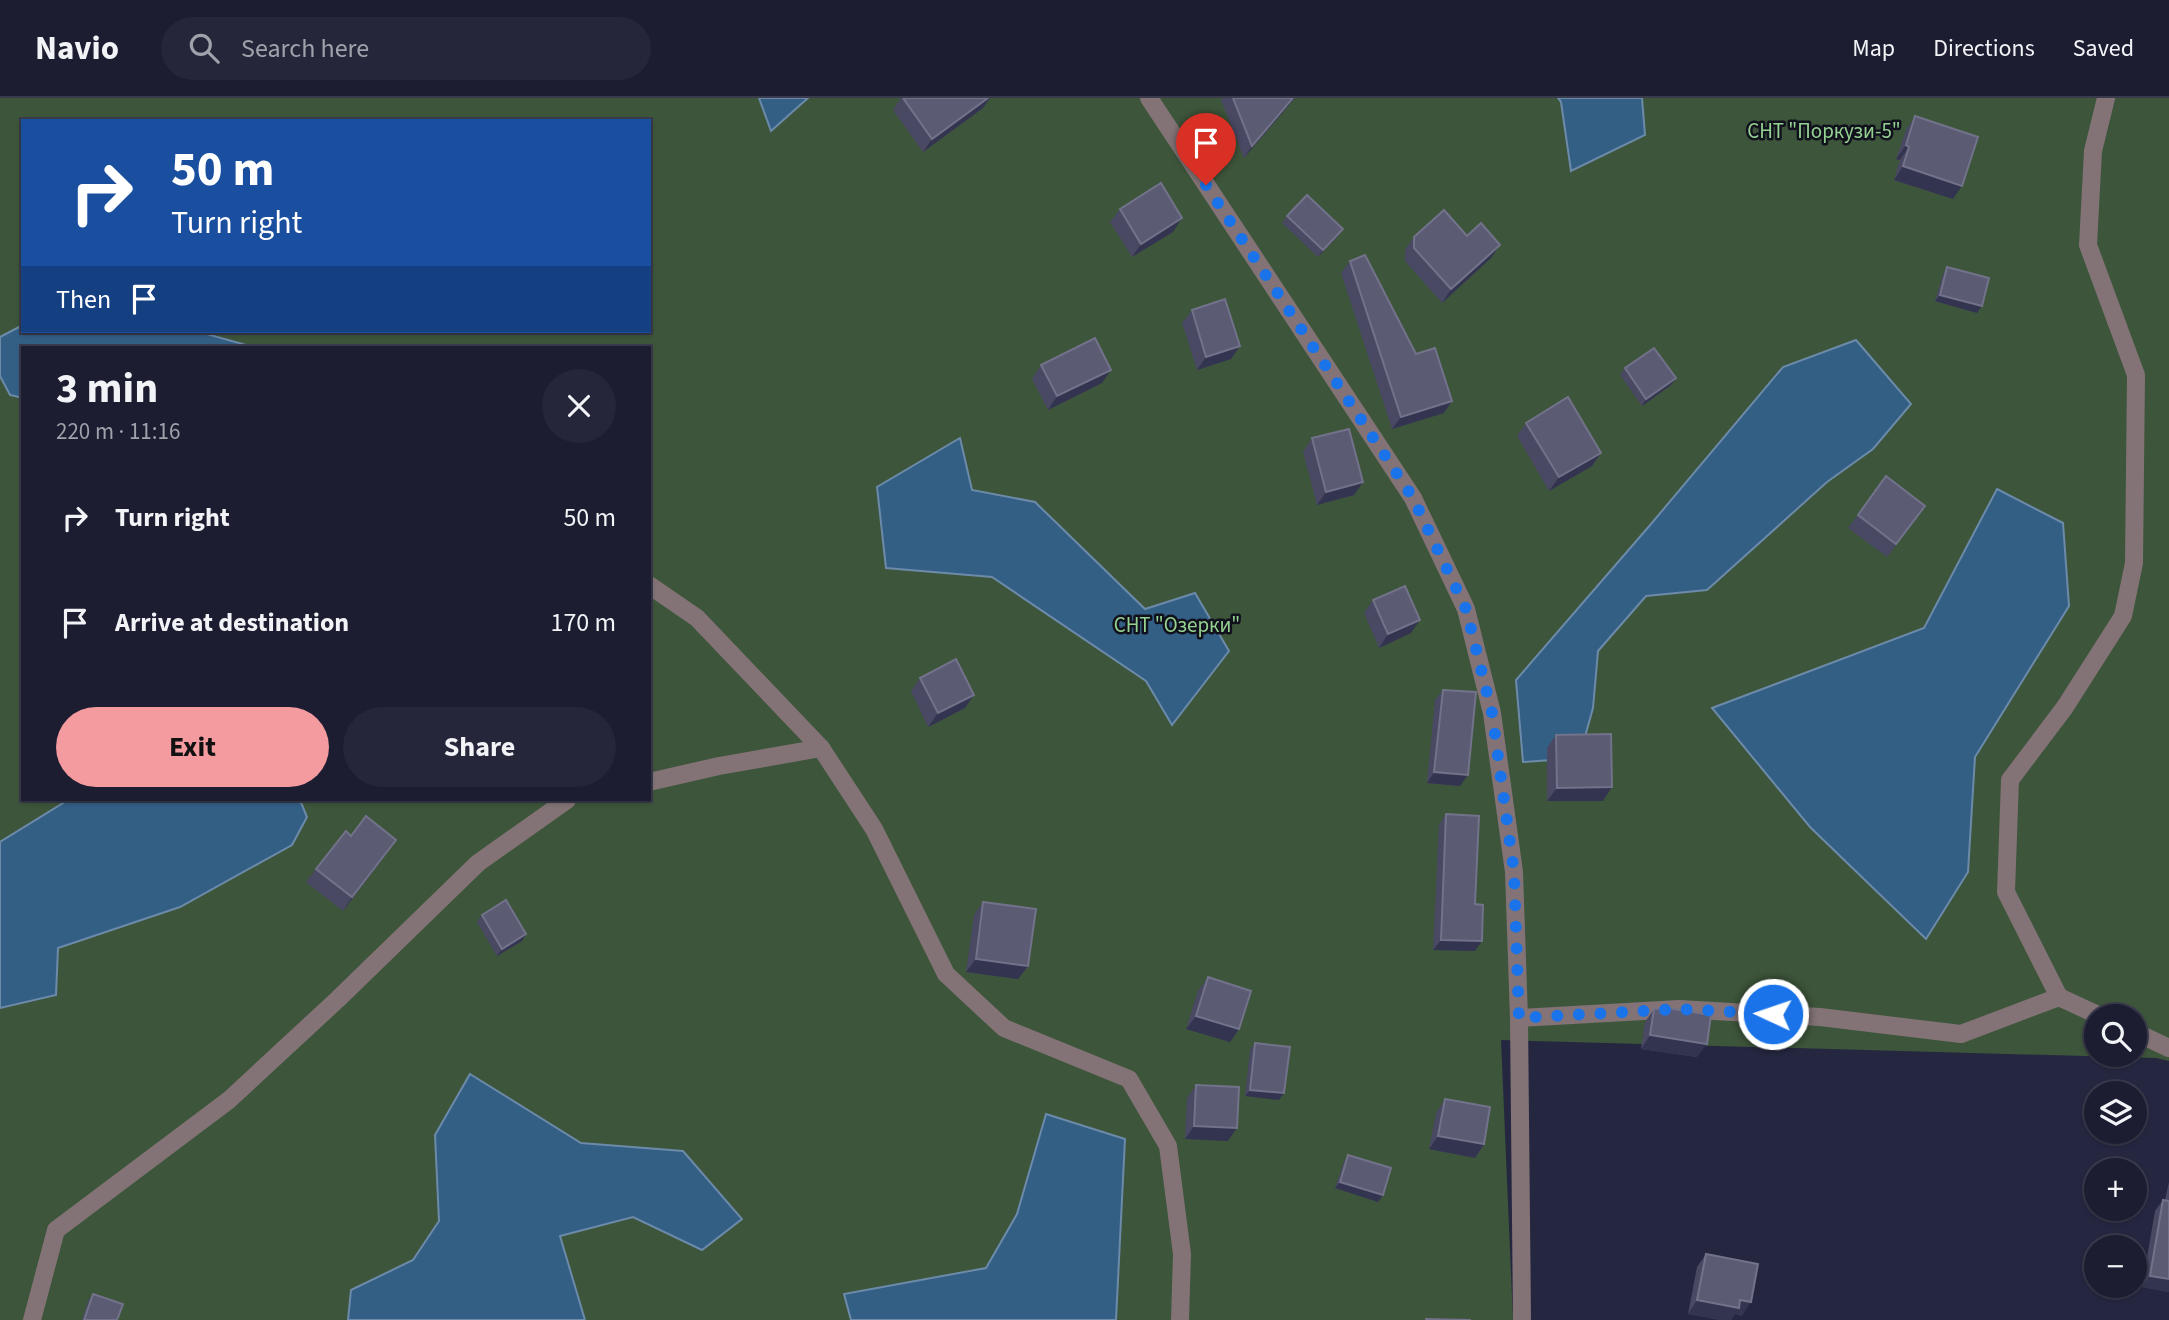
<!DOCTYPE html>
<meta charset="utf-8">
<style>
body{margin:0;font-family:"Source Sans 3",sans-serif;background:#252639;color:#f1f3f6;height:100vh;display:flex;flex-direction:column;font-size:26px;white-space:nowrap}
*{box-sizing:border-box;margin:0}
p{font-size:23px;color:#a0a2ab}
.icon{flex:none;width:38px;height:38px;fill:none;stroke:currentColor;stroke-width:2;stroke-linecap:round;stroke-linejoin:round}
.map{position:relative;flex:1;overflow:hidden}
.panel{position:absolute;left:21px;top:248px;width:630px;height:455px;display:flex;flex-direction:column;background:#1c1d31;border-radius:0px;box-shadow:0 2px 5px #0004,0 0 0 2px #3a3b4d}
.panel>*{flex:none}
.hud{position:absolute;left:21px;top:21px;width:630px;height:214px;border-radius:0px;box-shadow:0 2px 5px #0004,0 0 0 2px #3a3b4d;background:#1a4fa0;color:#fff;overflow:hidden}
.tools{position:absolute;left:2084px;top:906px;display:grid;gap:14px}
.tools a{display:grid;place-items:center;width:63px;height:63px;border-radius:50%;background:#1c1d31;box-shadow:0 2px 5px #0004,0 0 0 2px #3a3b4d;font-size:35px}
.pin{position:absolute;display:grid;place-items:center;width:60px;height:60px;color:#fff;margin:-72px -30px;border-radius:50% 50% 50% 0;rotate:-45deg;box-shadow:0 0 7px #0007}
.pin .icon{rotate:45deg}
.me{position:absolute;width:77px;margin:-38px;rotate:273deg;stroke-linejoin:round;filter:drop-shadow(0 0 5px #0008)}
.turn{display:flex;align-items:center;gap:24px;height:147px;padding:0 35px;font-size:32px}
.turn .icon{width:91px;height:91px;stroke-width:2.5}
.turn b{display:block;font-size:49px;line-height:60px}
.then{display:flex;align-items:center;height:66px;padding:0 35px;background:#0003;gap:14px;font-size:26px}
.round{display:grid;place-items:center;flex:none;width:74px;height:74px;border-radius:37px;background:#252639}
.summary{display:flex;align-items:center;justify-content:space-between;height:119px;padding:0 35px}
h1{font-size:42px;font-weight:700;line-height:52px}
.primary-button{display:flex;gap:14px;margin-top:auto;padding:14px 35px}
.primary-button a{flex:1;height:80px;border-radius:42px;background:#f49b9f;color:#111;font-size:28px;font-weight:700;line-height:80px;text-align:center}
.primary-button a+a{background:#252639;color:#f1f3f6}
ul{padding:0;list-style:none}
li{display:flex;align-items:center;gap:21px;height:105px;padding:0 35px}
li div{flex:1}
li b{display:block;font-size:26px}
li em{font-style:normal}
header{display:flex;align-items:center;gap:42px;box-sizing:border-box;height:98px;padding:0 35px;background:#1c1d31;border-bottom:2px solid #3a3b4d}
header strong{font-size:33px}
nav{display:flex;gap:38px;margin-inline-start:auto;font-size:24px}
.search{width:490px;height:63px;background:#252639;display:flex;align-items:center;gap:18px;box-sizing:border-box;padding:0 24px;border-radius:38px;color:#a0a2ab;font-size:26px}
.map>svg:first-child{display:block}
</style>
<header>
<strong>Navio</strong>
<div class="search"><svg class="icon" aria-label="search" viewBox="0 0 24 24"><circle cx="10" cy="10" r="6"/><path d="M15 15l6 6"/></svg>Search here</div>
<nav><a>Map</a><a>Directions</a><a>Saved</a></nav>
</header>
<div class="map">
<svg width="2169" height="1222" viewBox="0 0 2169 1222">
<rect width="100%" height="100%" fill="#252741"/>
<path fill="#3d553a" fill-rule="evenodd" d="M0,0h2169v963l-13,-3 -655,-18 12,280h-1513zM23,23h626v210h-626zM23,250h626v452h-626zM2096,919h39v38h-39z"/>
<g fill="#345f85" stroke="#6c8aa9" stroke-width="2">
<polygon points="759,0 808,0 771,33"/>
<polygon points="1558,0 1642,0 1645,37 1571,73 1561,4"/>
<polygon points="23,227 23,233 196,233 257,250 23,250 23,300 10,297 0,278 0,239"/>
<polygon points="1856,242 1911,306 1873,351 1827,384 1707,492 1646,498 1598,553 1593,610 1579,660 1523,664 1516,582 1651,426 1783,269"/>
<polygon points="960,340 972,392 1035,404 1145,511 1195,495 1229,553 1172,627 1146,583 992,479 886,470 877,389"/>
<polygon points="1997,391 2063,425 2069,508 1975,659 1968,774 1926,841 1810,729 1712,610 1924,530"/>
<polygon points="68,702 300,702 307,719 292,747 180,809 58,850 56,897 0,910 0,744"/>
<polygon points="470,976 581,1045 683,1053 742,1121 702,1152 633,1119 560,1138 585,1222 348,1222 351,1192 413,1162 439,1123 435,1037"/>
<polygon points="1046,1016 1125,1041 1116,1222 851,1222 844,1196 986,1170 1017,1116"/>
</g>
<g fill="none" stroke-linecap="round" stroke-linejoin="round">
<g stroke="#837376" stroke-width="18">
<polyline points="1149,0 1413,400 1466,511 1492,615 1514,774 1519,920 1522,1222"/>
<polyline points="649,487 697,520 821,650"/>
<polyline points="649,684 719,668 821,650 874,731 946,876 1004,930 1129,981 1168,1048 1182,1156 1180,1222"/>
<polyline points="2059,899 2006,794 2010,682 2065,609 2123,518 2134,465 2136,277 2088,147 2093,53 2106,0"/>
<polyline points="1519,920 1679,911 1820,919 1961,936 2059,899 2102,919"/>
<polyline points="2135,934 2169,950"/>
<polyline points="32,1222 56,1132 229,1002 338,901 478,765 567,702"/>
</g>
</g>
<g fill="#494964">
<polygon points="901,0 990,0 983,10 923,54 893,12"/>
<polygon points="1223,0 1295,0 1244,60 1221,2"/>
<polygon points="1915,18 1953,101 1894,82 1900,62 1896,61 1906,32"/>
<polygon points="1120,111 1173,134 1132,159 1110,124"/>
<polygon points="1287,118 1343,131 1338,138 1318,159 1282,125"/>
<polygon points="1467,138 1500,147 1491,160 1442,205 1405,163 1405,152 1414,139"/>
<polygon points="1350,163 1444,315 1392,331 1341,175"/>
<polygon points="1947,169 1977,215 1935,203 1943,176"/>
<polygon points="1192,212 1240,248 1231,261 1197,272 1182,225"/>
<polygon points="1041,267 1102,285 1048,312 1032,281"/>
<polygon points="1625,270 1671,287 1642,308 1620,277"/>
<polygon points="1526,325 1601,355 1592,368 1549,393 1517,338"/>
<polygon points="1312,340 1363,384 1354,397 1317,407 1303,354"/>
<polygon points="1858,417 1916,421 1887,459 1848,430"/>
<polygon points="1373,502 1411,535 1379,550 1364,515"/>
<polygon points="920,580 974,597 965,610 928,629 911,593"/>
<polygon points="1443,592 1460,688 1427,685 1435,602"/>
<polygon points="1556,637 1603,703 1547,703 1547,650"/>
<polygon points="1446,716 1475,806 1475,853 1433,852 1439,727"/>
<polygon points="351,738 396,742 343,813 306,784 316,771"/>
<polygon points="983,804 1028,868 1018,881 966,874 974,817"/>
<polygon points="482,817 526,836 522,843 497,858 477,824"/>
<polygon points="1208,879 1239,931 1230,944 1186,931 1198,893"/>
<polygon points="1654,911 1697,959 1641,951 1645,924"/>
<polygon points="1255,945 1284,995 1279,1002 1245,998 1250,952"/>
<polygon points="1196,987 1228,1043 1185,1041 1187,1000"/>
<polygon points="1445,1001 1484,1046 1475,1060 1429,1051 1436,1015"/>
<polygon points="1348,1057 1383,1097 1378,1104 1335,1090 1344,1064"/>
<polygon points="2169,1084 2169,1194 2142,1189 2155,1113 2163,1102 2165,1102"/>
<polygon points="1706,1156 1742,1218 1735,1216 1731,1222 1721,1222 1688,1216 1697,1169"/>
<polygon points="93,1196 117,1222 82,1222 88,1203"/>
</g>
<g fill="#33344f">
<polygon points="988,0 990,0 983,10 923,54 932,41"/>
<polygon points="1293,0 1295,0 1244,60 1252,48"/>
<polygon points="1906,47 1909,49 1900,62 1896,61"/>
<polygon points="1903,68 1962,88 1953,101 1894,82"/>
<polygon points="1182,120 1173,134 1132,159 1141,146"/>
<polygon points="1343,131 1338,138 1318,159 1323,152"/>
<polygon points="1500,147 1491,160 1442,205 1451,191"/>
<polygon points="1940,197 1982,208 1977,215 1935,203"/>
<polygon points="1240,248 1231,261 1197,272 1206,259"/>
<polygon points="1111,272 1102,285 1048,312 1057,298"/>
<polygon points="1676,280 1671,287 1642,308 1646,301"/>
<polygon points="1452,303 1444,315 1392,331 1401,319"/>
<polygon points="1601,355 1592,368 1549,393 1559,379"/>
<polygon points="1363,384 1354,397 1317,407 1326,394"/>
<polygon points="1420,522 1411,535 1379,550 1388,536"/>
<polygon points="974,597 965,610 928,629 938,615"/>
<polygon points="1434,674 1468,677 1460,688 1427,685"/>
<polygon points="1612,689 1603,703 1547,703 1557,690"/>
<polygon points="396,742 387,755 343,813 352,799"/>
<polygon points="526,836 522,843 497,858 502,851"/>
<polygon points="1441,842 1482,843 1475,853 1433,852"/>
<polygon points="976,861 1028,868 1018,881 966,874"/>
<polygon points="1196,918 1239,931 1230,944 1186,931"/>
<polygon points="1650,937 1707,946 1697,959 1641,951"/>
<polygon points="1250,992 1284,995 1279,1002 1245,998"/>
<polygon points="1194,1028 1237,1030 1228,1043 1185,1041"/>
<polygon points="1438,1038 1484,1046 1475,1060 1429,1051"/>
<polygon points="1340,1084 1383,1097 1378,1104 1335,1090"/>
<polygon points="2150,1178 2169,1181 2169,1194 2142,1189"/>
<polygon points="1697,1202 1740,1202 1751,1204 1742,1218 1735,1216 1731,1222 1721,1222 1688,1216"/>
</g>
<g fill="#5b5b74" stroke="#72728a" stroke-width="2">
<polygon points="903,0 988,0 932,41"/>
<polygon points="1233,0 1293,0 1252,48"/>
<polygon points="1915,18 1978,39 1962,88 1903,68 1909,49 1906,47"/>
<polygon points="1161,85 1182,120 1141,146 1120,111"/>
<polygon points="1307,97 1343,131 1323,152 1287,118"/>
<polygon points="1444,112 1467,138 1481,125 1500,147 1451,191 1414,150 1414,139"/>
<polygon points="1365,157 1416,256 1435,250 1452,303 1401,319 1350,163"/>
<polygon points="1947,169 1989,180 1982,208 1940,197"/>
<polygon points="1225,201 1240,248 1206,259 1192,212"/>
<polygon points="1095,240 1111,272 1057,298 1041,267"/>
<polygon points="1654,250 1676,280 1646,301 1625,270"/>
<polygon points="1568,299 1601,355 1559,379 1526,325"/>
<polygon points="1349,331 1363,384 1326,394 1312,340"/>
<polygon points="1886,378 1925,408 1896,446 1858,417"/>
<polygon points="1405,488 1420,522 1388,536 1373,502"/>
<polygon points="956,561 974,597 938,615 920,580"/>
<polygon points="1443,592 1476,594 1468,677 1434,674"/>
<polygon points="1611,636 1612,689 1557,690 1556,637"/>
<polygon points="1446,716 1479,718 1475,806 1483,807 1482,843 1441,842"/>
<polygon points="366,718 396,742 352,799 316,771 346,733 351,738"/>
<polygon points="506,802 526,836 502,851 482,817"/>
<polygon points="983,804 1036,811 1028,868 976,861"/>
<polygon points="1208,879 1251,893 1239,931 1196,918"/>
<polygon points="1667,910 1711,917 1707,946 1650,937 1654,911"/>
<polygon points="1255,945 1290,949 1284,995 1250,992"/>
<polygon points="1196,987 1239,989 1237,1030 1194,1028"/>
<polygon points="1445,1001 1490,1009 1484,1046 1438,1038"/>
<polygon points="1348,1057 1391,1070 1383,1097 1340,1084"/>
<polygon points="2163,1102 2169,1103 2169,1181 2150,1178"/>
<polygon points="1706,1156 1758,1166 1751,1204 1740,1202 1739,1210 1697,1202"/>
<polygon points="93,1196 123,1206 117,1222 84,1222"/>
<polygon points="1426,1221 1471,1222 1426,1222"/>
</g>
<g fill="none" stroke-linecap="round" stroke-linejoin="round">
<polyline stroke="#1a73e8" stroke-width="12" stroke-dasharray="0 21.6" points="1206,87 1413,400 1466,511 1492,615 1514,774 1519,920 1678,911 1773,916"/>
</g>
<g text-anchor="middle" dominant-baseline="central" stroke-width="5" stroke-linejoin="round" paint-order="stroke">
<g font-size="21" fill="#95d190" stroke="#10111d">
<text x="1824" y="33">СНТ "Поркузи-5"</text>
<text x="1177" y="527">СНТ "Озерки"</text>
</g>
</g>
</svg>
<div class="tools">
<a><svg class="icon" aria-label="search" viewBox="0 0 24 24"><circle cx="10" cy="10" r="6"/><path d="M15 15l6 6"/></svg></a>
<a><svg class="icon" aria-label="layers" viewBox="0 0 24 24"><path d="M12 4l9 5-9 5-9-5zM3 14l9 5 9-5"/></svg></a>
<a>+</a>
<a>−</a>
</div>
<div class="pin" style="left:1206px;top:87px;background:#d93025"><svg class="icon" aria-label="arrive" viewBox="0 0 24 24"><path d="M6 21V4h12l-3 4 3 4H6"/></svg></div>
<svg class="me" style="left:1773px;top:916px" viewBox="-20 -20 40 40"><circle r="17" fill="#1a73e8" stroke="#fff" stroke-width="3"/><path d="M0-11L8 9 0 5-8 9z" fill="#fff"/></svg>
<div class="hud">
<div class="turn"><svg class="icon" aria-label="right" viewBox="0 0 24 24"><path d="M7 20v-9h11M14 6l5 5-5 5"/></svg><div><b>50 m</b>Turn right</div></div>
<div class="then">Then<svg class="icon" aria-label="arrive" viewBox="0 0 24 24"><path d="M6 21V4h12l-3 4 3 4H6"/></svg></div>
</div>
<section class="panel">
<div class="summary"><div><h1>3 min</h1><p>220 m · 11:16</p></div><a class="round"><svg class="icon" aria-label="close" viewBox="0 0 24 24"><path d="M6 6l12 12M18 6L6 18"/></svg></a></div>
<ul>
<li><svg class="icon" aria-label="right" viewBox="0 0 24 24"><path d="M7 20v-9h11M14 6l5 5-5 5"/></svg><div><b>Turn right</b></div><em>50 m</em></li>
<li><svg class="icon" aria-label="arrive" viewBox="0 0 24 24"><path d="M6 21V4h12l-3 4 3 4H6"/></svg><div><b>Arrive at destination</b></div><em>170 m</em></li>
</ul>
<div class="primary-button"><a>Exit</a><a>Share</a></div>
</section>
</div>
